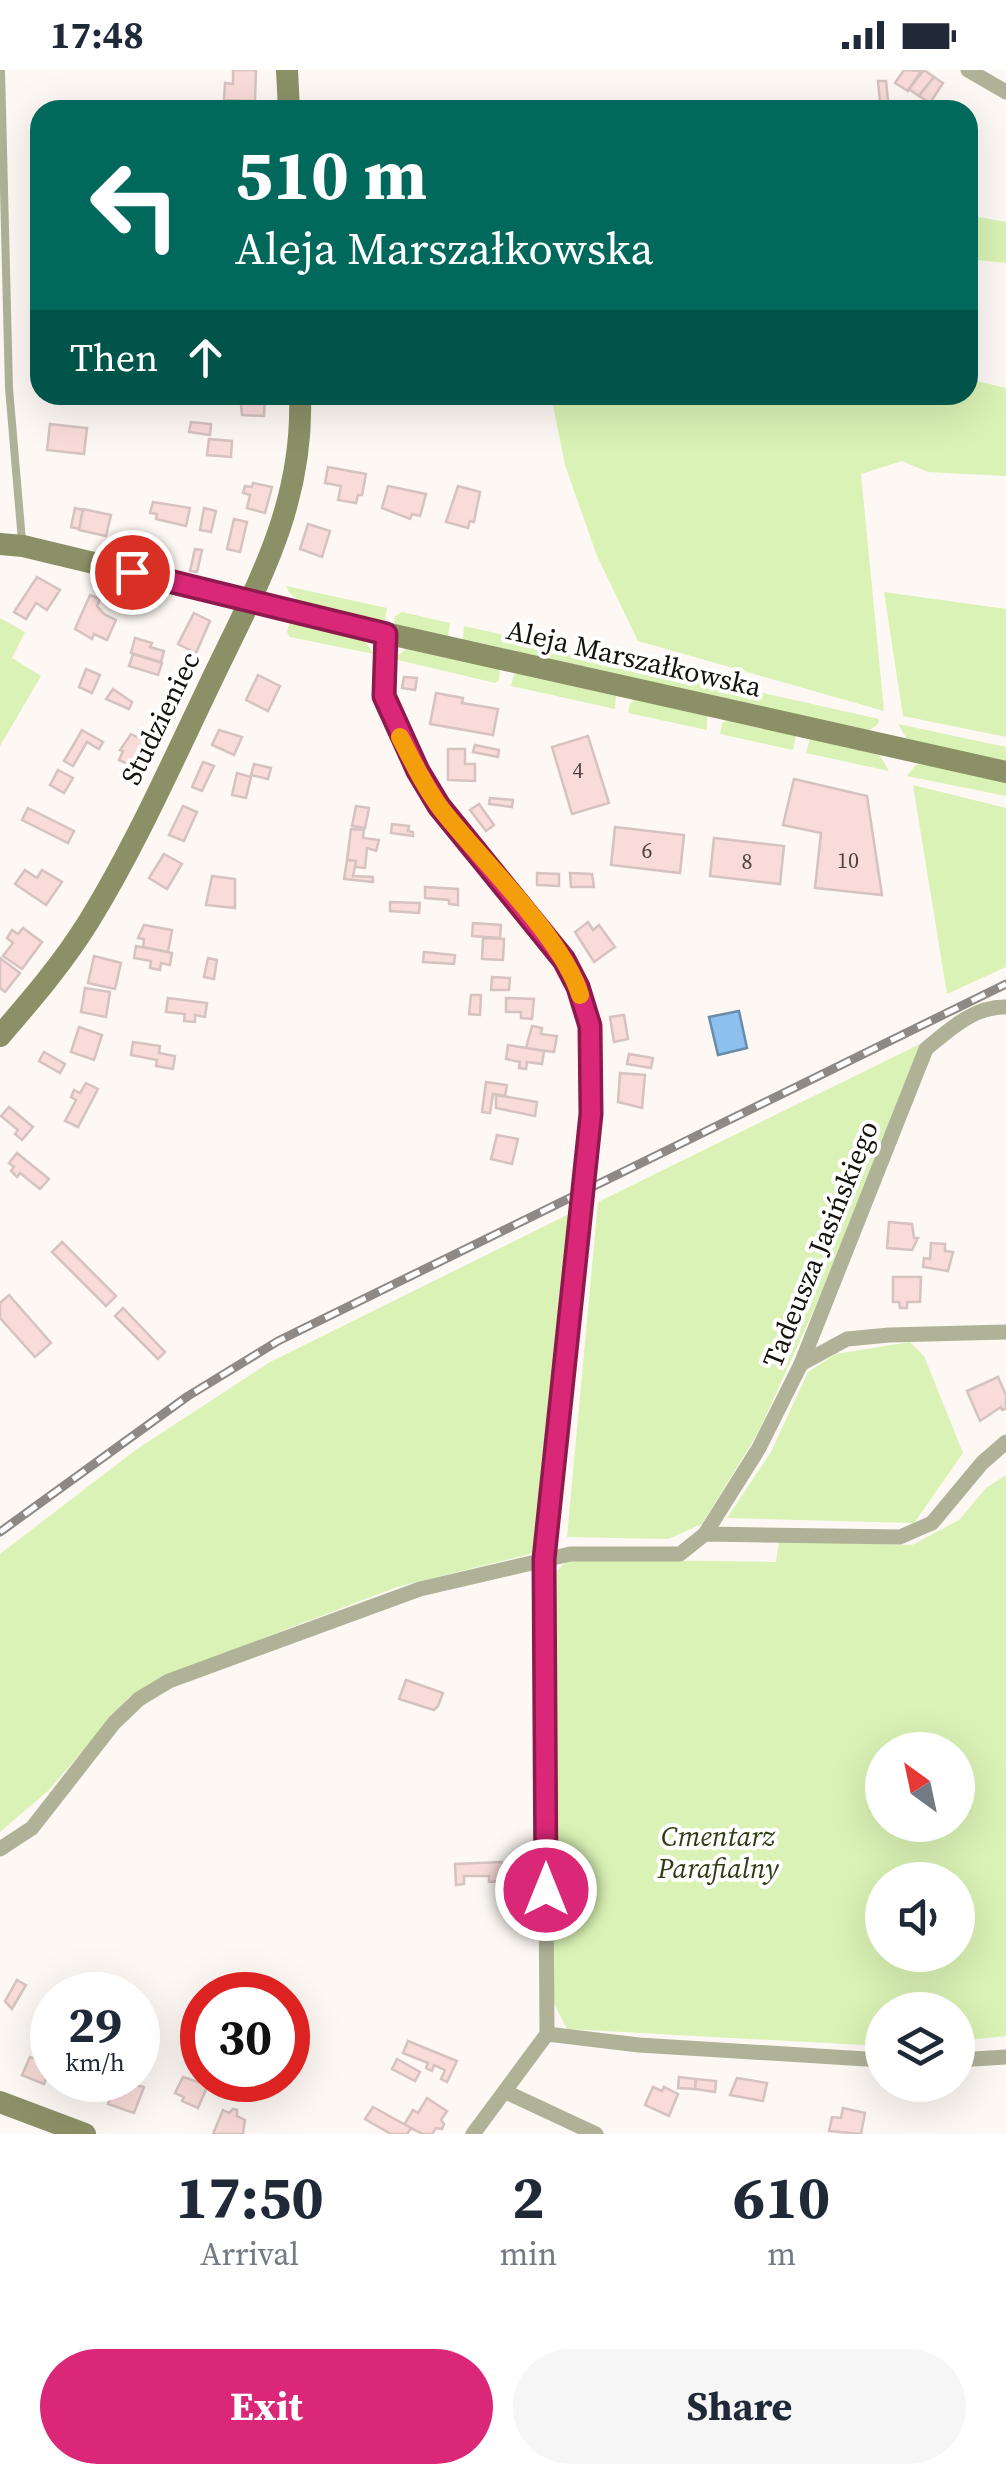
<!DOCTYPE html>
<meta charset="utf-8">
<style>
body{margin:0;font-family:"Source Serif 4",serif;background:#f6f6f7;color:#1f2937;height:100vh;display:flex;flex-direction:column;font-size:38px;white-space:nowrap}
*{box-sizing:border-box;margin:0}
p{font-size:32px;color:#747a83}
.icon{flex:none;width:55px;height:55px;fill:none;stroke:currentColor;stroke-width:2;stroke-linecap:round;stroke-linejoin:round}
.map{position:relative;height:2064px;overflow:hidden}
.side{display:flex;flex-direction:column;background:#fff;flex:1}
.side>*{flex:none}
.hud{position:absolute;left:30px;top:30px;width:948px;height:305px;border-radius:30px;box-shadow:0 10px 40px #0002;background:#00695c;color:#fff;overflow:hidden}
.needle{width:65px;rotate:327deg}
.controls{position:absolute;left:865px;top:1662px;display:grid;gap:20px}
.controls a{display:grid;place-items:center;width:110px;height:110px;border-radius:50%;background:#fff;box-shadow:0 10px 40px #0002;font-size:50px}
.speed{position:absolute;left:30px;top:1902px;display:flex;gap:20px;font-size:50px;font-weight:700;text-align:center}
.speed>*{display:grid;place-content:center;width:130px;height:130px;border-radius:50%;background:#fff;box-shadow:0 10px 40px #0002;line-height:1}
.speed small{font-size:25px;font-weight:400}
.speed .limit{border:15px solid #d22;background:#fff;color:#111}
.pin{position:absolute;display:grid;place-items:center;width:85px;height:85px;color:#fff;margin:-42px;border:5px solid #fff;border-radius:50%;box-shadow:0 2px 10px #0007}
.me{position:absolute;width:110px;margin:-55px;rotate:0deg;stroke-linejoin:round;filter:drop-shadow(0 0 8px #0008)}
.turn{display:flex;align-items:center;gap:35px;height:210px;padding:0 40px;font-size:45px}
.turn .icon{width:130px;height:130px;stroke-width:2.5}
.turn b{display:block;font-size:70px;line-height:85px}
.then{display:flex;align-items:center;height:95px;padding:0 40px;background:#0003;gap:20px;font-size:38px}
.eta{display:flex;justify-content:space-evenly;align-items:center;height:170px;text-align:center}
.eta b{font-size:60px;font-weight:700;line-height:70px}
.action{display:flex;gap:20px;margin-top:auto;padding:20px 40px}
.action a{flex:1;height:115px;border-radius:60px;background:#db2777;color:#fff;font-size:40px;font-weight:700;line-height:115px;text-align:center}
.action a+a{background:#f6f6f7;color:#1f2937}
.status{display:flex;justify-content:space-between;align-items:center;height:70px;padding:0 50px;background:#fff;direction:ltr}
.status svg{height:28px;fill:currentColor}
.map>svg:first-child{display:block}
</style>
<div class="status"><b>17:48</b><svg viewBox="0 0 49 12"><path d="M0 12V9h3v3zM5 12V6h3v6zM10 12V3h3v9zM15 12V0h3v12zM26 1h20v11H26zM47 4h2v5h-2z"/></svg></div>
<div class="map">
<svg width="1006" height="2064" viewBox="0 0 1006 2064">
<rect width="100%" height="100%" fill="#fdf8f3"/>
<g fill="#daf2b5" fill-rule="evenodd">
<polygon points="968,145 1006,152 1006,193 968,189"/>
<polygon points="968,309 1006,318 1006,406 928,402 902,391 861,404 884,641 638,571 597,486 565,395 551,325 968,325"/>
<polygon points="286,516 387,538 385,550 382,553 294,532 296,528 289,522"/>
<polygon points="884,522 1006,539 1006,667 903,646"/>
<polygon points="402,542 450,553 448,566 394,554 395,546"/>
<polygon points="0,548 25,562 12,588 41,606 0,676"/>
<polygon points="290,551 362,567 374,584 290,567 287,562"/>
<polygon points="464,556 879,649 878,654 868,661 463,569"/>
<polygon points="406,579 500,599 499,610 495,613 394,589"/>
<polygon points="519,602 616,625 615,639 511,616 514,605"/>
<polygon points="636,630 707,646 707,660 628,643 630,633"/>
<polygon points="727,651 796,665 793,680 720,664 722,653"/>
<polygon points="898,654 1006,677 1006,692 907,669"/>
<polygon points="810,669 874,683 881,687 889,701 806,683"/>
<polygon points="924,694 1006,711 1006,726 907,706 916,695"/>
<polygon points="913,715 1006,738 1006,897 947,924"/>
<polygon points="922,973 816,1235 758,1363 702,1454 668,1469 567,1467 598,1132"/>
<polygon points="573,1142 534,1483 397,1517 271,1565 129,1627 49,1720 0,1762 0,1484 137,1379 270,1292"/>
<polygon points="910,1272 924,1286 963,1383 914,1453 727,1448 771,1382 808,1302 836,1284"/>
<path d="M1006,1405v561l-48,5v-31h-76v36l-315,-17 -19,-37 9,-421 11,-12 208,3 3,-21 133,4 47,-25 27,-32zM882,1680h76v75h-76zM882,1810h76v75h-76z"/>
</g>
<polygon fill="#8dc0ee" stroke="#698cab" stroke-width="2.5" points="739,941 747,978 718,985 709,947"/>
<g fill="#f9dbd9" stroke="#d5c2c1" stroke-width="2.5">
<polygon points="233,0 256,0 255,31 224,30 225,13 233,14"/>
<polygon points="904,0 921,1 908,21 895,13"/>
<polygon points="924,0 934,7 919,26 909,19"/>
<polygon points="934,7 943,13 930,33 919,26"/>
<polygon points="878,11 886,11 888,31 880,32"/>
<polygon points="240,325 265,325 264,346 242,345"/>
<polygon points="191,352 211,354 210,365 189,362"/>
<polygon points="50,354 87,358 84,384 47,380"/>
<polygon points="209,369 232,371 231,387 207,385"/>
<polygon points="328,397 366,404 362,425 358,425 356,433 338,430 341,416 325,413"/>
<polygon points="253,413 272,417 265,443 247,438 250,425 243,423 245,416 252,417"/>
<polygon points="388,416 426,424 420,446 412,444 410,449 382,438"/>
<polygon points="458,416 480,422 474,452 470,451 468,458 446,452"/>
<polygon points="153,432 190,438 186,456 156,449 157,444 150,443"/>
<polygon points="75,438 83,440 79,459 71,457"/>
<polygon points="204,438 216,441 211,462 200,460"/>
<polygon points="83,439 111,445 106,466 79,460"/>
<polygon points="234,449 247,452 240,482 227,479"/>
<polygon points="308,454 330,461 322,487 300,479"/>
<polygon points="195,479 202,480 197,502 190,501"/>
<polygon points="37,507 60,520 47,540 36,533 26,549 14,542"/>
<polygon points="90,525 100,529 97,536 104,544 116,550 107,570 94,564 92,569 75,559"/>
<polygon points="194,543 210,551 196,583 178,574"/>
<polygon points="135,568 152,573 150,577 164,581 161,592 131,583"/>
<polygon points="133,584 162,593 158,605 129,596"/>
<polygon points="86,599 100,605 92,623 79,617"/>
<polygon points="258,605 280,616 268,641 246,630"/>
<polygon points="404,607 417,608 415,620 402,618"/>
<polygon points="113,619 132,632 129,639 106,629"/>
<polygon points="172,621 183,625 173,651 162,646"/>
<polygon points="436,623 463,628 462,633 498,639 493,665 430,654"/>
<polygon points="82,660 103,672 99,679 87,672 73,696 64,691"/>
<polygon points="219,660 242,667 234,685 212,675"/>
<polygon points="131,664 153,675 141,700 119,690 123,681 120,680"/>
<polygon points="588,666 609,733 572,744 552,677"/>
<polygon points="475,675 499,680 498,687 473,682"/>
<polygon points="448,679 465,679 465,694 475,694 475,711 448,710"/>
<polygon points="203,692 214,696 202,721 192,717"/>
<polygon points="254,694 271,698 268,709 251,705"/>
<polygon points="58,700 73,708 64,723 50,715"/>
<polygon points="237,703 251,707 246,728 232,725"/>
<polygon points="794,709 867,726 882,825 815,818 821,763 783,755"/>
<polygon points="490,728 513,730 512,737 489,734"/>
<polygon points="479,734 494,755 486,761 470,740"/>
<polygon points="183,736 197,742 184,771 169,765"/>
<polygon points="356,736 369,738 365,758 352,756"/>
<polygon points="28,738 74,761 68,773 22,750"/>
<polygon points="392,754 409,756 408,761 413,762 413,766 391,763"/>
<polygon points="615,757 684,765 680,803 611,795"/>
<polygon points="351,759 364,760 363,768 379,770 376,781 367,778 365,798 355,797 356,791 347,790"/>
<polygon points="714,768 784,776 780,814 710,806"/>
<polygon points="164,784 182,794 167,819 149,808"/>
<polygon points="347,790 356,791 353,806 373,807 373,812 344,809"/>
<polygon points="25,800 37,808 42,800 62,812 46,835 15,814"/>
<polygon points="537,803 559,804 559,816 537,815"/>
<polygon points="570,803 592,804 594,817 571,817"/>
<polygon points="212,806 235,809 235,838 206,835"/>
<polygon points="425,817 458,819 458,835 449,834 449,830 425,828"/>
<polygon points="390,832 420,833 419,843 390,841"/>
<polygon points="588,852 593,860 599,855 615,877 594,892 575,862"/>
<polygon points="473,853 501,855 500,868 472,866"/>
<polygon points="144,855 172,860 168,882 143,877 144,869 138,868"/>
<polygon points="23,858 42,872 22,899 3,886 13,873 7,868 12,860 18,864"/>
<polygon points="483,868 504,869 503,890 482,889"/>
<polygon points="136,876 172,883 170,895 161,893 160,900 150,898 151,891 134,888"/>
<polygon points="424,882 455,885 454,894 423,892"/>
<polygon points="94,886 121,893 115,919 88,913"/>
<polygon points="0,888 20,903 5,922 0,918"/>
<polygon points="208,888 217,890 214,909 204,907"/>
<polygon points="492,907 510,908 509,920 491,920"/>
<polygon points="85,918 110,922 106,947 81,942"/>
<polygon points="471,925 481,925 480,945 469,944"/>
<polygon points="168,928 207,933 205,947 195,945 195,952 184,951 185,944 166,942"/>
<polygon points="506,928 534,929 532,949 521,948 521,942 506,942"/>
<polygon points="624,945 628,969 614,972 610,947"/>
<polygon points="532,956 542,958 541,964 557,966 554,982 526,978"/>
<polygon points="79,957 102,965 94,990 71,982"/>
<polygon points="133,972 160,976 159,983 175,986 173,999 156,996 157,990 131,985"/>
<polygon points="508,975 544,981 542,994 527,992 526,999 519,998 520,992 506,989"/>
<polygon points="44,982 65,994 60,1003 39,991"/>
<polygon points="629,984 653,988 651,998 627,994"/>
<polygon points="620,1003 645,1005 642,1038 618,1032"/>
<polygon points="486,1012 507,1015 505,1026 493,1024 490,1043 482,1042"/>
<polygon points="86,1013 98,1019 78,1057 65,1051 76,1030 71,1027 74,1020 80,1023"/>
<polygon points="496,1025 537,1032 535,1046 496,1038"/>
<polygon points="9,1037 33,1057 22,1070 15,1064 18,1060 1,1046"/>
<polygon points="497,1065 518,1069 512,1094 491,1089"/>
<polygon points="17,1083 49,1109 40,1119 20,1103 17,1107 11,1101 14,1097 9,1093"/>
<polygon points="889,1152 912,1154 914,1168 918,1168 912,1180 887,1178"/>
<polygon points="62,1172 116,1226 106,1236 52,1182"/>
<polygon points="931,1173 945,1174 945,1181 953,1182 948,1201 923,1197 924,1188 930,1189"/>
<polygon points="893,1207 921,1207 920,1232 907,1232 907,1238 900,1238 899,1232 893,1232"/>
<polygon points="9,1225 51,1273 35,1287 0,1248 0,1233"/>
<polygon points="123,1238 165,1282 158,1289 115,1246"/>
<polygon points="998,1307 1006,1325 1006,1339 1002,1340 1001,1337 980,1351 967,1321"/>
<polygon points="406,1610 443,1623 438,1636 434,1640 399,1629"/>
<polygon points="502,1792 502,1811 489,1812 489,1806 464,1806 464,1814 456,1815 455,1794"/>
<polygon points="17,1910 26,1915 12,1939 5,1931"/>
<polygon points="408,1971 457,1991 447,2012 441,2009 445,2000 434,1995 432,2001 426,1998 428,1993 403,1983"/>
<polygon points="41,1986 47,1988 45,1993 51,1996 44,2014 22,2005 30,1987 39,1990"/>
<polygon points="397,1989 420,2002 415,2011 392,1999"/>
<polygon points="183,2007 208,2015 198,2038 182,2031 184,2027 175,2023"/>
<polygon points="679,2007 696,2009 695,2019 678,2018"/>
<polygon points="737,2008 767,2013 763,2031 730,2025"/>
<polygon points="696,2009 716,2011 715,2022 695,2019"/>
<polygon points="55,2010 90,2010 84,2024 54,2013"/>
<polygon points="117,2010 144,2017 134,2043 108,2034"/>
<polygon points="653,2017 662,2021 664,2017 678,2024 669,2046 645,2035"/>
<polygon points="427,2028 447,2041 441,2050 444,2054 442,2059 436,2058 432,2064 423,2064 404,2055 413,2040 418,2043"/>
<polygon points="373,2037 411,2058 407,2064 391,2064 365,2049"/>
<polygon points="843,2038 865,2043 861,2064 829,2061 832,2047 841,2048"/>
<polygon points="233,2039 237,2040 237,2046 245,2050 243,2064 213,2064 223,2040 229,2043"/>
</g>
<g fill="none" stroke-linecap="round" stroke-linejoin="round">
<polyline stroke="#afb297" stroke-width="8" points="1,0 9,318 22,471"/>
<g stroke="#afb297" stroke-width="15">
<polyline points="968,0 1006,22"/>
<polyline points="385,563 384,626 417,701 439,736 564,890 578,917 590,957 591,1045 544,1489 547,1964 473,2064"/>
<polyline points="801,1294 847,1269 889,1265 1006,1262"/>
<path d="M705,1464l54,-86 42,-84 125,-315c23,-19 48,-43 80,-42"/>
<polyline points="0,1779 32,1758 114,1653 139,1629 169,1611 420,1519 570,1484 680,1484 705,1464 900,1467 932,1453 982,1393 1006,1372"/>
<polyline points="547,1964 639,1975 882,1990"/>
<polyline points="958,1990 1006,1987"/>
<polyline points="506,2022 596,2064"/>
</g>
<g stroke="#8b9067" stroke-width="22">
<polyline points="287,0 289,40"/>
<polyline points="0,474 23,476 385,563 1006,702"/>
<path d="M0,966c32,-37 63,-73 89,-115 45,-73 81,-154 118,-231 47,-100 97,-181 93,-295"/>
<polyline points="0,2032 85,2064"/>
</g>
<g stroke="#8e8985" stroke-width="9">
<polyline id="rail" points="0,1462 188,1326 278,1271 1006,914"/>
</g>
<use href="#rail" stroke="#fff" stroke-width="5" stroke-dasharray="15" stroke-linecap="butt"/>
</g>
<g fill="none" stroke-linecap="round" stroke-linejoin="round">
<g stroke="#8e194d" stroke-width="25">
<polyline id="route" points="132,502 386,564 384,626 418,701 439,736 564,890 578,917 590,956 591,1044 544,1489 546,1820"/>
</g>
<use href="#route" stroke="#db2777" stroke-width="18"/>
<path stroke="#f59e0b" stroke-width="18" d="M400,667c13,25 25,51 42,73 39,50 121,128 138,185"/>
</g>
<g text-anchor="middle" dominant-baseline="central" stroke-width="8" stroke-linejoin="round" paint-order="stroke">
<g font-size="22" fill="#4f4441">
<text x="578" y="700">4</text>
<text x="647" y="780">6</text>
<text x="848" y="790">10</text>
<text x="747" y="791">8</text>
</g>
<g font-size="28" fill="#16120e" stroke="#fff">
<text transform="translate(634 588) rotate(13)">Aleja Marszałkowska</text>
<text transform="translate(160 648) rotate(-64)">Studzieniec</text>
<text transform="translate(820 1174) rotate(-68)">Tadeusza Jasińskiego</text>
</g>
<g font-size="28" font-style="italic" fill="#2f3e12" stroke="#fff">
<text x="718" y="1766">Cmentarz<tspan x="718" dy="32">Parafialny</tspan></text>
</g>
</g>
</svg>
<div class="controls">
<a><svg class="needle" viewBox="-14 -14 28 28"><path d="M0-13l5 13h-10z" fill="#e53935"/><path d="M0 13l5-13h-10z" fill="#747a83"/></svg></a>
<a><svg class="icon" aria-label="sound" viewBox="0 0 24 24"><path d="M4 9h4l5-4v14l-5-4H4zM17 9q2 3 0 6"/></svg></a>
<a><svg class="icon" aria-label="layers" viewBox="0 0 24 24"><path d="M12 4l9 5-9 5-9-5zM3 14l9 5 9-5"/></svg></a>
</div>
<div class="speed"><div>29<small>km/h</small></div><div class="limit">30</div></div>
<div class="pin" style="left:132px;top:502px;background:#d93025"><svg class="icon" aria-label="arrive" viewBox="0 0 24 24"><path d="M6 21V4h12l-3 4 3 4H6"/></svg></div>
<svg class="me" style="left:546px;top:1820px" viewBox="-20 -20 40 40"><circle r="17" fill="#db2777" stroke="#fff" stroke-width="3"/><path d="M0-11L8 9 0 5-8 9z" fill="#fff"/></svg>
<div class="hud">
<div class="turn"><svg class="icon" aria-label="left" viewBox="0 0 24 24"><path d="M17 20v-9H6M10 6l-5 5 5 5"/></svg><div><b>510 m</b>Aleja Marszałkowska</div></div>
<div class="then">Then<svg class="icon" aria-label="ahead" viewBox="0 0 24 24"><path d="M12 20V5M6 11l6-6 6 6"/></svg></div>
</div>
</div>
<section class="side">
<div class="eta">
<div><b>17:50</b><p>Arrival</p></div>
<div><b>2</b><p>min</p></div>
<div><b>610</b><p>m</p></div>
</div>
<div class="action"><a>Exit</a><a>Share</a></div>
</section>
